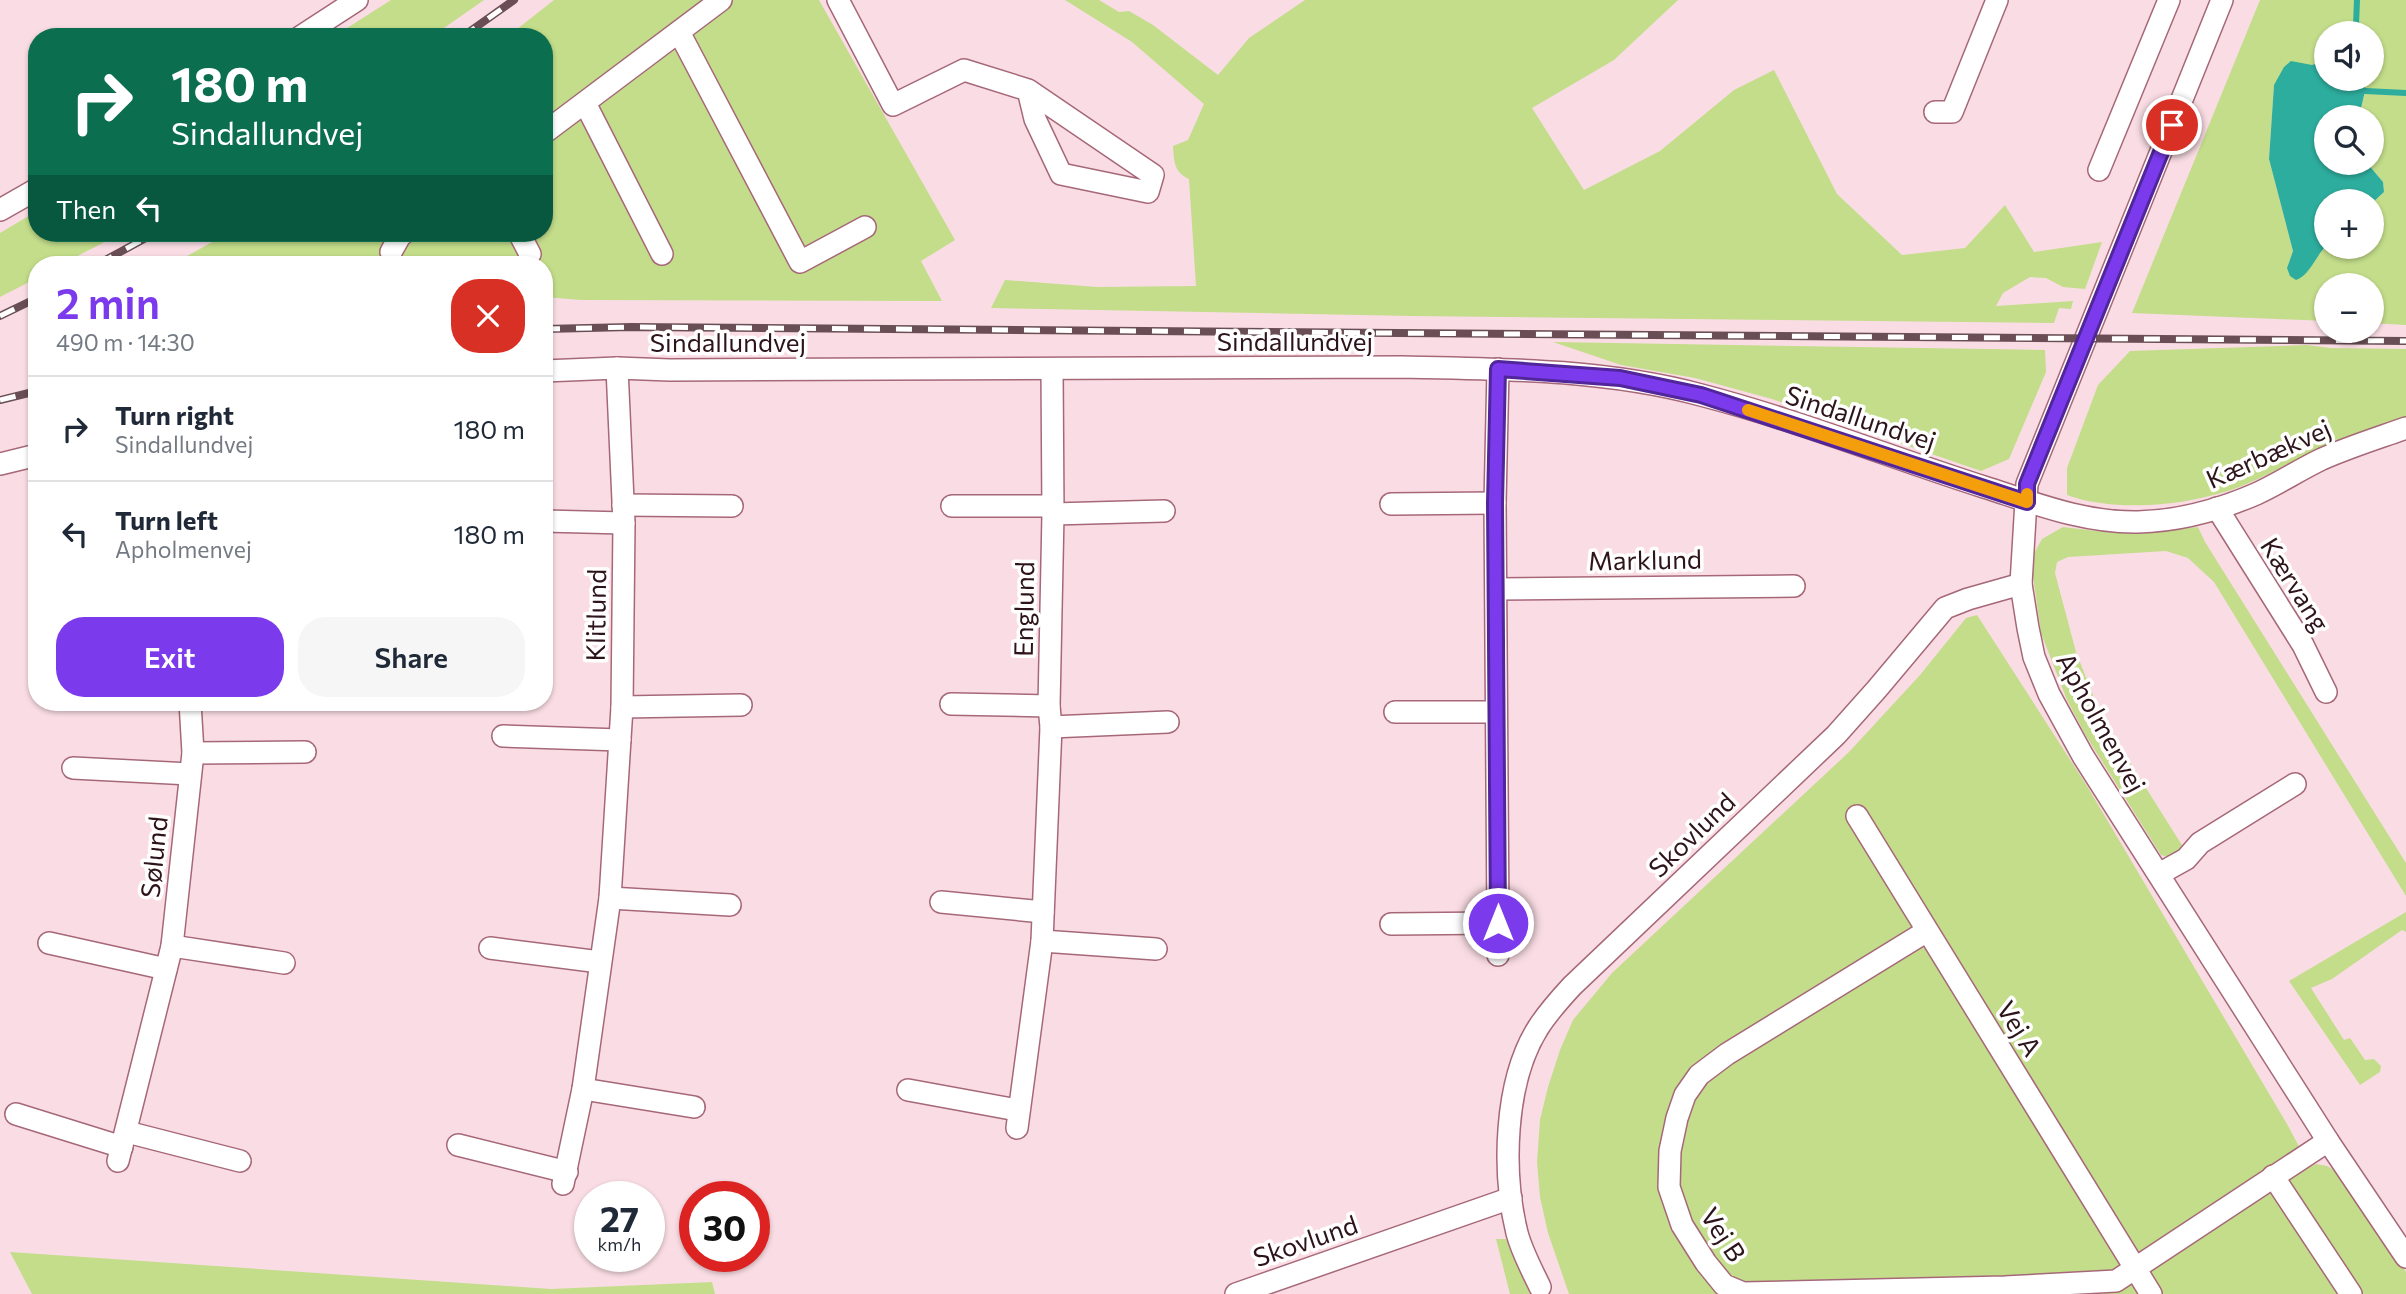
<!DOCTYPE html>
<meta charset="utf-8">
<style>
body{margin:0;font-family:Commissioner,sans-serif;background:#f6f6f7;color:#1f2937;height:100vh;display:flex;flex-direction:column;font-size:26px;white-space:nowrap}
*{box-sizing:border-box;margin:0}
p{font-size:23px;color:#747a83}
.icon{flex:none;width:38px;height:38px;fill:none;stroke:currentColor;stroke-width:2;stroke-linecap:round;stroke-linejoin:round}
.map{position:relative;flex:1;overflow:hidden}
.side{position:absolute;left:28px;top:256px;width:525px;height:455px;display:flex;flex-direction:column;background:#fff;border-radius:28px;box-shadow:0 2px 5px #0004}
.side>*{flex:none}
.hud{position:absolute;left:28px;top:28px;width:525px;height:214px;border-radius:28px;box-shadow:0 2px 5px #0004;background:#0b6e4f;color:#fff;overflow:hidden}
.controls{position:absolute;left:2314px;top:21px;display:grid;gap:14px}
.controls a{display:grid;place-items:center;width:70px;height:70px;border-radius:50%;background:#fff;box-shadow:0 2px 5px #0004;font-size:35px}
.speed{position:absolute;left:574px;top:1181px;display:flex;gap:14px;font-size:35px;font-weight:700;text-align:center}
.speed>*{display:grid;place-content:center;width:91px;height:91px;border-radius:50%;background:#fff;box-shadow:0 2px 5px #0004;line-height:1}
.speed small{font-size:18px;font-weight:400}
.speed .limit{border:10px solid #d22;background:#fff;color:#111}
.pin{position:absolute;display:grid;place-items:center;width:60px;height:60px;color:#fff;margin:-30px;border:4px solid #fff;border-radius:50%;box-shadow:0 2px 7px #0007}
.me{position:absolute;width:77px;margin:-38px;rotate:0deg;stroke-linejoin:round;filter:drop-shadow(0 0 5px #0008)}
.turn{display:flex;align-items:center;gap:24px;height:147px;padding:0 28px;font-size:32px}
.turn .icon{width:91px;height:91px;stroke-width:2.5}
.turn b{display:block;font-size:49px;line-height:60px}
.then{display:flex;align-items:center;height:66px;padding:0 28px;background:#0003;gap:14px;font-size:26px}
.round{display:grid;place-items:center;flex:none;width:74px;height:74px;border-radius:28px;background:#f6f6f7}
.head{display:flex;align-items:center;justify-content:space-between;height:119px;padding:0 28px}
h1{font-size:42px;font-weight:600;line-height:52px;color:#7c3aed}
.cta{display:flex;gap:14px;margin-top:auto;padding:14px 28px}
.cta a{flex:1;height:80px;border-radius:28px;background:#7c3aed;color:#fff;font-size:28px;font-weight:600;line-height:80px;text-align:center}
.cta a+a{background:#f6f6f7;color:#1f2937}
ul{padding:0;list-style:none}
li{display:flex;align-items:center;gap:21px;height:105px;padding:0 28px;border-top:2px solid #e0e1e3}
li div{flex:1}
li b{display:block;font-size:26px}
li em{font-style:normal}
.map>svg:first-child{display:block}
</style>
<div class="map">
<svg width="2406" height="1294" viewBox="0 0 2406 1294">
<rect width="100%" height="100%" fill="#fadde4"/>
<g fill="#c3dd8a" fill-rule="evenodd">
<polygon points="391,0 484,0 431,37 333,37"/>
<polygon points="554,0 819,0 955,240 921,261 942,301 581,300 544,297 544,264 173,264 228,233 544,233 544,37 507,37"/>
<path d="M1065,0h34l20,12 10,-1 24,14 65,50 31,-37 56,-38h373l-64,60 -82,48 52,82 76,-39 74,-61 40,-20 63,124 65,61 63,-7 40,-43 29,47 68,-10 -17,47 -22,-2 -17,-9 -16,-1 -27,16 -7,13 77,-5 -2,8 -12,-1 -5,15 -642,-7 -421,-8 14,-28 92,7 99,-1 -7,-107c-15,-7 -15,-17 -16,-33l15,-6 16,-36 -72,-62z"/>
<path d="M2260,0h146v325l-35,-2v-38h-45v36l-194,-8zM2365,28v5h6v46h-6v12l-6,26h12v46h-4l16,19 1,10 -13,12v43l-45,-1 -8,8 -8,14h-23l6,-17 -24,-92 5,-74 52,-24v-28h19l3,-4z"/>
<polygon points="37,211 37,233 122,233 62,264 37,264 37,278 0,297 0,233"/>
<polygon points="1553,342 2045,350 2046,372 2009,459 1981,471 1772,399 1695,378 1621,365"/>
<path d="M2307,345l23,3 76,1v68c-30,10 -61,20 -90,33 -23,11 -44,23 -67,33 -51,22 -130,31 -182,12v-27l31,-83 32,-34z"/>
<polygon points="2063,527 2114,533 2150,532 2198,527 2205,542 2406,863 2406,896 2214,582 2188,558 2166,551 2068,557 2057,562 2055,573 2076,652 2102,718 2185,850 2169,857 2161,855 2086,736 2067,700 2041,633 2032,569 2033,555 2042,539"/>
<polygon points="1977,615 2087,786 2287,1124 2310,1167 2316,1164 2327,1166 2337,1172 2367,1212 2406,1272 2406,1294 1569,1294 1548,1233 1540,1197 1537,1162 1540,1120 1548,1087 1560,1050 1573,1020 1612,973 1849,752 1920,675 1966,618"/>
<polygon points="2406,912 2406,932 2402,930 2332,979 2311,988 2344,1040 2350,1038 2365,1060 2374,1059 2381,1066 2380,1072 2360,1085 2289,981"/>
<polygon points="1496,1239 1506,1239 1530,1294 1510,1294"/>
<polygon points="10,1252 551,1289 712,1282 715,1294 32,1294"/>
</g>
<path fill="#2dad9d" d="M2291,61l21,4 14,-4v18h39v12l-6,26h-33v46h41l16,19 1,10 -13,12v-3h-45v45c-11,11 -16,29 -30,34l-6,-4 -3,-8 6,-17 -24,-92 5,-74 10,-18z"/>
<g fill="none" stroke-linecap="round" stroke-linejoin="round">
<g stroke="#2dad9d" stroke-width="6">
<polyline points="2356,25 2357,0"/>
<polyline points="2365,91 2406,93"/>
</g>
<g stroke="#a66878" stroke-width="24">
<g id="minor">
<polyline points="838,0 893,105 964,70 1028,90 1153,175 1148,192 1061,174 1035,119 1028,90"/>
<polyline points="2222,0 2027,484 2021,584 2028,628 2034,657 2049,694 2083,756 2328,1141 2406,1257"/>
<polyline points="679,32 800,262 865,227"/>
<polyline points="300,37 357,0"/>
<polyline points="585,103 662,254"/>
<polyline points="1935,112 1952,112 1997,0"/>
<polyline points="544,133 721,0"/>
<polyline points="2099,170 2169,0"/>
<polyline points="0,210 37,189"/>
<polyline points="519,233 530,254"/>
<polyline points="391,252 400,236 404,233"/>
<path d="M544,371l73,-3 53,2 732,-3c100,2 202,2 299,28 96,25 189,62 283,92 50,16 100,36 154,35 40,-1 81,-12 118,-28 22,-10 43,-24 66,-35 27,-12 56,-21 84,-31"/>
<polyline points="0,464 37,455"/>
<polyline points="1391,504 1495,503"/>
<polyline points="623,505 732,506"/>
<polyline points="952,506 1051,506"/>
<polyline points="2217,508 2303,645 2326,692"/>
<polyline points="1053,514 1164,511"/>
<polyline points="544,521 624,523"/>
<polyline points="1497,589 1794,586"/>
<polyline points="951,704 1049,706"/>
<polyline points="622,707 741,705"/>
<polyline points="1395,712 1496,712"/>
<polyline points="1051,727 1168,722"/>
<polyline points="503,736 620,740"/>
<polyline points="193,753 305,752"/>
<polyline points="73,768 190,774"/>
<polyline points="1857,816 2151,1294"/>
<polyline points="2159,874 2186,859 2200,843 2295,784"/>
<polyline points="610,898 730,905"/>
<polyline points="941,902 1043,912"/>
<polyline points="1498,923 1495,503 1498,369"/>
<polyline points="1391,924 1498,923 1498,955"/>
<polyline points="1927,931 1727,1054 1699,1075 1685,1095 1677,1118 1670,1151 1669,1187 1682,1225 1706,1263 1724,1285 1743,1293 2005,1287 2116,1281 2328,1141"/>
<polyline points="1042,941 1156,949"/>
<polyline points="49,943 166,969"/>
<polyline points="172,946 284,963"/>
<polyline points="490,948 600,962"/>
<polyline points="583,1089 694,1107"/>
<polyline points="908,1090 1017,1110"/>
<polyline points="16,1114 122,1147"/>
<polyline points="1017,1128 1042,941 1051,727 1049,706 1053,514 1052,369"/>
<polyline points="127,1132 240,1161"/>
<polyline points="458,1145 567,1172"/>
<polyline points="118,1161 172,946 193,753 190,702"/>
<polyline points="2273,1176 2351,1294"/>
<polyline points="563,1184 583,1089 610,898 622,707 624,523 617,368"/>
<path d="M1540,1287c-8,-17 -18,-35 -23,-54 -15,-61 -13,-151 21,-205 10,-16 22,-29 34,-42l264,-251 41,-46 68,-81 23,-9 53,-15"/>
<polyline points="1236,1294 1511,1198"/>
</g>
</g>
<use href="#minor" stroke="#fff" stroke-width="21"/>
<g stroke="#694e55" stroke-width="8">
<g id="rail">
<polyline points="462,37 514,0"/>
<polyline points="98,264 155,233"/>
<polyline points="0,316 37,298"/>
<polyline points="544,329 631,327 2406,341"/>
<polyline points="0,400 37,391"/>
</g>
</g>
<use href="#rail" stroke="#fff" stroke-width="5" stroke-dasharray="16" stroke-linecap="butt"/>
</g>
<g fill="none" stroke-linecap="round" stroke-linejoin="round">
<g stroke="#51269a" stroke-width="18">
<polyline id="route" points="1498,923 1495,503 1498,369 1620,378 1701,395 2027,502 2027,484 2172,125"/>
</g>
<use href="#route" stroke="#7c3aed" stroke-width="12"/>
<polyline stroke="#f59e0b" stroke-width="12" points="1748,410 2027,502 2027,494"/>
</g>
<g text-anchor="middle" dominant-baseline="central" stroke-width="7" stroke-linejoin="round" paint-order="stroke">
<g font-size="26" fill="#2d141b" stroke="#fff">
<text x="1295" y="340">Sindallundvej</text>
<text x="728" y="341">Sindallundvej</text>
<text transform="translate(1861 417) rotate(18)">Sindallundvej</text>
<text transform="translate(2268 453) rotate(-24)">Kærbækvej</text>
<text transform="translate(1645 559) rotate(-1)">Marklund</text>
<text transform="translate(2296 584) rotate(58)">Kærvang</text>
<text transform="translate(1023 609) rotate(-89)">Englund</text>
<text transform="translate(595 615) rotate(-89)">Klitlund</text>
<text transform="translate(2102 722) rotate(61)">Apholmenvej</text>
<text transform="translate(1691 834) rotate(-44)">Skovlund</text>
<text transform="translate(153 857) rotate(-84)">Sølund</text>
<text transform="translate(2020 1028) rotate(58)">Vej A</text>
<text transform="translate(1724 1234) rotate(57)">Vej B</text>
<text transform="translate(1305 1240) rotate(-19)">Skovlund</text>
</g>
</g>
</svg>
<div class="controls">
<a><svg class="icon" aria-label="sound" viewBox="0 0 24 24"><path d="M4 9h4l5-4v14l-5-4H4zM17 9q2 3 0 6"/></svg></a>
<a><svg class="icon" aria-label="search" viewBox="0 0 24 24"><circle cx="10" cy="10" r="6"/><path d="M15 15l6 6"/></svg></a>
<a>+</a>
<a>−</a>
</div>
<div class="speed"><div>27<small>km/h</small></div><div class="limit">30</div></div>
<div class="pin" style="left:2172px;top:125px;background:#d93025"><svg class="icon" aria-label="arrive" viewBox="0 0 24 24"><path d="M6 21V4h12l-3 4 3 4H6"/></svg></div>
<svg class="me" style="left:1498px;top:923px" viewBox="-20 -20 40 40"><circle r="17" fill="#7c3aed" stroke="#fff" stroke-width="3"/><path d="M0-11L8 9 0 5-8 9z" fill="#fff"/></svg>
<div class="hud">
<div class="turn"><svg class="icon" aria-label="right" viewBox="0 0 24 24"><path d="M7 20v-9h11M14 6l5 5-5 5"/></svg><div><b>180 m</b>Sindallundvej</div></div>
<div class="then">Then<svg class="icon" aria-label="left" viewBox="0 0 24 24"><path d="M17 20v-9H6M10 6l-5 5 5 5"/></svg></div>
</div>
<section class="side">
<div class="head"><div><h1>2 min</h1><p>490 m · 14:30</p></div><a class="round" style="background:#d93025;color:#fff"><svg class="icon" aria-label="close" viewBox="0 0 24 24"><path d="M6 6l12 12M18 6L6 18"/></svg></a></div>
<ul>
<li><svg class="icon" aria-label="right" viewBox="0 0 24 24"><path d="M7 20v-9h11M14 6l5 5-5 5"/></svg><div><b>Turn right</b><p>Sindallundvej</p></div><em>180 m</em></li>
<li><svg class="icon" aria-label="left" viewBox="0 0 24 24"><path d="M17 20v-9H6M10 6l-5 5 5 5"/></svg><div><b>Turn left</b><p>Apholmenvej</p></div><em>180 m</em></li>
</ul>
<div class="cta"><a>Exit</a><a>Share</a></div>
</section>
</div>
